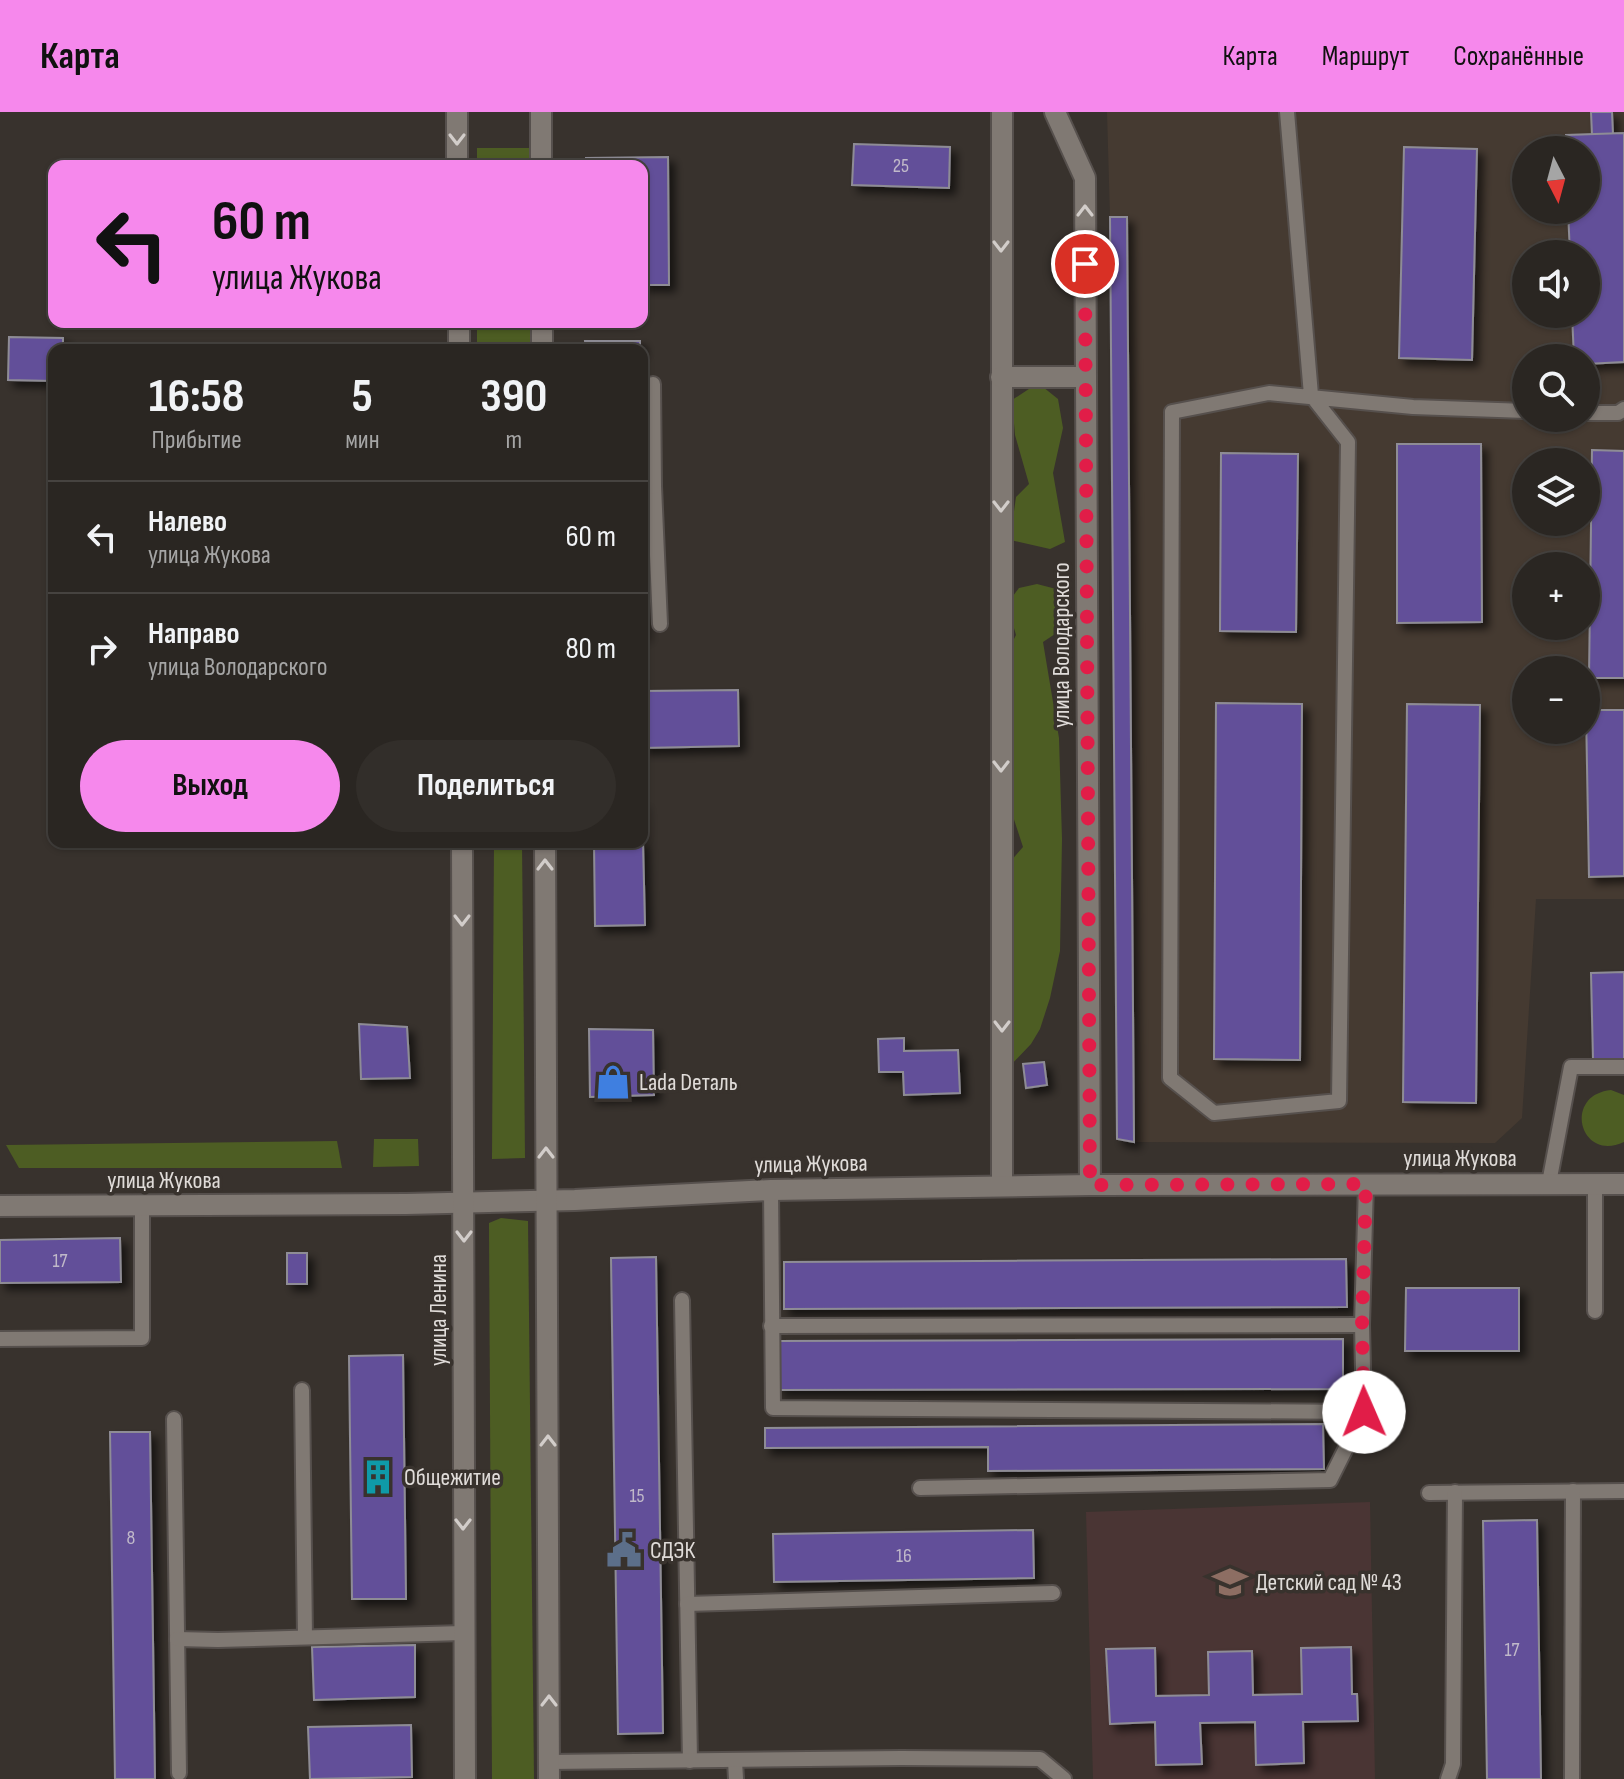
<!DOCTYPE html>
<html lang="ru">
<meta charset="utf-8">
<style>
body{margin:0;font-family:"Sofia Sans Condensed",sans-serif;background:#322e2a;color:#f1f3f6;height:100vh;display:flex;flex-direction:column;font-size:30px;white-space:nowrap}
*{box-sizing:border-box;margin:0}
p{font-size:26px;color:#a5a5a5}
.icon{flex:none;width:44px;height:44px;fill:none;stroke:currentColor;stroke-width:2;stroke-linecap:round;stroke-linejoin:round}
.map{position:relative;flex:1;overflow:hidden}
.details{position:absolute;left:48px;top:232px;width:600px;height:504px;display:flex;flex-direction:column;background:#2a2622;border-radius:16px;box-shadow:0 2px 6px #0004,0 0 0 2px #464340}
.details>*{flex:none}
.guide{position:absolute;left:48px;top:48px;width:600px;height:168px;border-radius:16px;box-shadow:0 2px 6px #0004,0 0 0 2px #464340;background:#f688ec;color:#111;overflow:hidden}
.needle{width:52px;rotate:174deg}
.tools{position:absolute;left:1512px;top:24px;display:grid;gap:16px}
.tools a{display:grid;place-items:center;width:88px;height:88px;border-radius:50%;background:#2a2622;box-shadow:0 2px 6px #0004,0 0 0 2px #464340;font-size:40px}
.pin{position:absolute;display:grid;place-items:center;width:68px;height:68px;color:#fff;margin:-34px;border:4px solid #fff;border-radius:50%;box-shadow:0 2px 8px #0007}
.me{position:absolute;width:88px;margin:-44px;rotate:359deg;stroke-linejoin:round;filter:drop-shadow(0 0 6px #0008)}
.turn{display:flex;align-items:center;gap:28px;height:168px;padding:0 32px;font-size:36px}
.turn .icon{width:104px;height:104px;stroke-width:2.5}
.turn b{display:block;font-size:56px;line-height:68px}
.eta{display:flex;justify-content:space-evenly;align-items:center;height:136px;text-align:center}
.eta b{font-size:48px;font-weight:700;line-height:56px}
.button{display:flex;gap:16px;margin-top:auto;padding:16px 32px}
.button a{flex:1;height:92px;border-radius:48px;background:#f688ec;color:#111;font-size:32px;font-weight:700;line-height:92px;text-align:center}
.button a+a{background:#322e2a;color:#f1f3f6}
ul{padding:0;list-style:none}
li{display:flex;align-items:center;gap:24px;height:112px;padding:0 32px;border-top:2px solid #464340}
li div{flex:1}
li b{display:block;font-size:30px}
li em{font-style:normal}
header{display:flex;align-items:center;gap:48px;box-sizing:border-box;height:112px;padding:0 40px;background:#f688ec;color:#111}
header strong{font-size:38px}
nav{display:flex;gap:44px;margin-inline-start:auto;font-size:28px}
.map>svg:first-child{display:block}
</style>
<header>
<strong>Карта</strong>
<nav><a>Карта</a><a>Маршрут</a><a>Сохранённые</a></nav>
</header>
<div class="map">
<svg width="1624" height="1667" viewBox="0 0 1624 1667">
<defs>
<filter id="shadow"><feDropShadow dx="6" dy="6" stdDeviation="4" flood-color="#0009"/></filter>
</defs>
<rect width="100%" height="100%" fill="#38322d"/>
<path fill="#453a31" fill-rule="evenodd" d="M1107,0h517v787h-88l-14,219 -27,25 -361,-1 -7,-924 -17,-1zM1526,38h60v60h-60zM1526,142h60v60h-60zM1526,246h60v60h-60zM1526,350h60v60h-60zM1526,454h60v60h-60zM1526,558h60v60h-60z"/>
<polygon fill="#4a3534" points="1370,1390 1375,1667 1093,1667 1086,1400"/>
<g fill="#4d5d23">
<rect x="477" y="36" width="53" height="18"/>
<rect x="477" y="210" width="54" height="28"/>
<polygon points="1038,271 1058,287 1063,316 1053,361 1065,430 1050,437 1010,428 1016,385 1029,372 1015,323 1012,288"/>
<polygon points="1037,472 1060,478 1062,498 1058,520 1043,530 1059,626 1062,727 1060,839 1050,886 1040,917 1031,932 1010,954 1009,751 1023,735 1008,689 1008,633 1014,593 1008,539 1016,523 1007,492 1019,476"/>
<polygon points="494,730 522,730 525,1046 492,1047"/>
<path d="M1611,978l13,5v47c-44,21 -62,-47 -13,-52z"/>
<polygon points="374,1027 418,1027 419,1054 373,1055"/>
<polygon points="337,1029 342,1056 19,1056 6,1033"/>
<polygon points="501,1106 528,1109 534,1667 492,1667 489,1111"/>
</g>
<g fill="#625099" stroke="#8e8c95" stroke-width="2" filter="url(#shadow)">
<polygon points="1591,0 1612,0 1613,22 1592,23"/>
<polygon points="1624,21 1624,250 1586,252 1586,246 1574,246 1572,202 1586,202 1586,142 1570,142 1568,98 1586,98 1586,38 1566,38 1566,23"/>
<polygon points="854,32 950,35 949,76 852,73"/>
<polygon points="1404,35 1477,37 1472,248 1399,246"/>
<polygon points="668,45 669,173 642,173 642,54 586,54 586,46"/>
<polygon points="1110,105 1127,105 1134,1030 1117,1027"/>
<polygon points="9,225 63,226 63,238 54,238 54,269 8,268"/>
<polygon points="585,229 640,229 640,238 586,238"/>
<polygon points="1397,332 1481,332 1482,510 1397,511"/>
<polygon points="1592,338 1624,339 1624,566 1589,566"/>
<polygon points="1221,341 1298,342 1296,520 1220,519"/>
<polygon points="642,397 644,523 642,523"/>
<polygon points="738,578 739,634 642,636 642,579"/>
<polygon points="1216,591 1302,592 1300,948 1214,947"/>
<polygon points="1407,592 1480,593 1476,991 1403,990"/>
<polygon points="1586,598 1624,598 1624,764 1589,765"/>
<polygon points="642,689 645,813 595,814 594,730 642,730"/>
<polygon points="1624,860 1624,947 1593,948 1591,861"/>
<polygon points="359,912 407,915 410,966 361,967"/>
<polygon points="589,917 653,918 654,983 590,985"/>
<polygon points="904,926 904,939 958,938 960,981 904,983 903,960 879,960 878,927"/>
<polygon points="1044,950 1047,973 1026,976 1023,952"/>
<polygon points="120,1126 121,1170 0,1171 0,1128"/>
<rect x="287" y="1141" width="20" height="31"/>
<polygon points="656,1145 663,1621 618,1622 611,1146"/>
<polygon points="1346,1147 1347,1195 784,1197 784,1150"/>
<polygon points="1406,1176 1519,1176 1519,1239 1405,1239"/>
<polygon points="1343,1227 1343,1277 778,1278 778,1229"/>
<polygon points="403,1243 406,1487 352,1487 349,1244"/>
<polygon points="1323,1312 1324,1357 988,1359 988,1335 765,1336 765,1316"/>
<polygon points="110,1320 150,1320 155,1667 115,1667"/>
<polygon points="1537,1408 1541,1667 1487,1667 1483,1409"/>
<polygon points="1033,1418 1034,1466 774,1470 773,1422"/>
<polygon points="415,1533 415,1585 314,1588 312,1535"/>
<polygon points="1351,1535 1352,1582 1357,1582 1358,1609 1303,1610 1304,1651 1256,1653 1255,1610 1200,1611 1202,1652 1156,1653 1155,1610 1110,1612 1106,1537 1155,1536 1156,1584 1209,1583 1208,1540 1252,1539 1253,1583 1302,1582 1301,1536"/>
<polygon points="411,1613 412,1665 310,1667 308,1615"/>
</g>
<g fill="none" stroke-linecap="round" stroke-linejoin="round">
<g stroke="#56504d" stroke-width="18">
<g id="service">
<polyline points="1287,0 1311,283 1348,330 1339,989 1214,1001 1170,966 1172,300 1269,281 1413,295 1526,299"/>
<polyline points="1586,301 1618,301 1624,297"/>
<polyline points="654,374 660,512"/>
<polyline points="642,375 654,374 653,272"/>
<polyline points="1549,1071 1571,955 1624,955"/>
<polyline points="1595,1072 1595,1199"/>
<polyline points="771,1078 773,1296 1364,1300"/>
<polyline points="682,1188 690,1649"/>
<polyline points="771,1214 1362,1213"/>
<polyline points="0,1227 142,1226 142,1094"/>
<polyline points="302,1278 305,1525"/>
<polyline points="174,1307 179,1661"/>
<polyline points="920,1376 1330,1368 1364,1300 1362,1213 1366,1072"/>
<polyline points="1429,1381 1624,1379"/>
<polyline points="687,1492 1053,1481"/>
<polyline points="177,1527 218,1528 463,1521"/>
<polyline points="735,1649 736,1667"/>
<polyline points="549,1650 901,1646 1040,1647 1064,1667"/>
<polyline points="1448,1667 1453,1652 1455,1380"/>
<polyline points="1572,1667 1573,1379"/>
</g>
</g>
<g stroke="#56504d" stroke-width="24">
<g id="minor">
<polyline points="1002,0 1002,1074"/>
<polyline points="1055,0 1085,66 1090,1073"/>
<polyline points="1001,265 1086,265"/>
<polyline points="0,1094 406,1092 575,1088 771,1078 1090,1073 1624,1072"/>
</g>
</g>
<g stroke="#56504d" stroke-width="24">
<g id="tertiary">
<polyline points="457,0 457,54"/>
<polyline points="541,0 541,54"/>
<polyline points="459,210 459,238"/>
<polyline points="542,210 542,238"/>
<polyline points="462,730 465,1667"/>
<polyline points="545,730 549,1667"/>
</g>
</g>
<use href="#service" stroke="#807973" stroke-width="14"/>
<use href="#minor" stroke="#807973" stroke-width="20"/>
<use href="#tertiary" stroke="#807973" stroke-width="20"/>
</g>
<defs><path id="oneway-chevron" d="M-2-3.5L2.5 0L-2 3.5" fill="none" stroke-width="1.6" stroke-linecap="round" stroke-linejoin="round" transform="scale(2)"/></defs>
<g stroke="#d2cdca">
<use href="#oneway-chevron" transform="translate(457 27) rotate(90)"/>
<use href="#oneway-chevron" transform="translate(1085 99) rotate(-90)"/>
<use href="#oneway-chevron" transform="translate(1001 134) rotate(90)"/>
<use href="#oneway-chevron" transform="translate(1001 394) rotate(90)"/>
<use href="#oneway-chevron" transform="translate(1001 654) rotate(90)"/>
<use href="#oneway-chevron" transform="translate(545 753) rotate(-90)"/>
<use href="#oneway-chevron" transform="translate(462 808) rotate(90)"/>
<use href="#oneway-chevron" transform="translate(1002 914) rotate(90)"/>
<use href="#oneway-chevron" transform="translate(546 1041) rotate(-90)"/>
<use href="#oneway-chevron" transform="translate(464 1124) rotate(90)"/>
<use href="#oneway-chevron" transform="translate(548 1329) rotate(-90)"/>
<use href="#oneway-chevron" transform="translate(463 1412) rotate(90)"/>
<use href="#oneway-chevron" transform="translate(549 1589) rotate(-90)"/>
</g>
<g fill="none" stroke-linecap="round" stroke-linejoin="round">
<polyline stroke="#e11d48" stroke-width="14" stroke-dasharray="0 25.2" points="1085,152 1090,1073 1366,1072 1362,1213 1364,1300"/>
</g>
<defs>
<g id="shop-bare" transform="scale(2.76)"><path d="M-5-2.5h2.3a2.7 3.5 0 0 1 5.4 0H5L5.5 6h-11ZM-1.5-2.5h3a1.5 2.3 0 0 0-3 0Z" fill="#3f7fe0" stroke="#38322d" stroke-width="2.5" paint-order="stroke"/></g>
<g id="building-bare" transform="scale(2.76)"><path d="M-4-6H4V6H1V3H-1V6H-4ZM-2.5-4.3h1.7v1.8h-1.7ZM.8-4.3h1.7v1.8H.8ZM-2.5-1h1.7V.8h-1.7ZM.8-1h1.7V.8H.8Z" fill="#0f9aa8" stroke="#38322d" stroke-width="2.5" paint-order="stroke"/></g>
<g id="civic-bare" transform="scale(2.76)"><path d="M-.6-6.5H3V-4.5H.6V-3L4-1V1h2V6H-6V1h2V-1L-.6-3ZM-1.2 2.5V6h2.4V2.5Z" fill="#5c6f8a" stroke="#38322d" stroke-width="2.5" paint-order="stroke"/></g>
<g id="school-bare" transform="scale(2.76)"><path d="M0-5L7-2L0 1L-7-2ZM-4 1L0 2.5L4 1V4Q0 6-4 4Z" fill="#8d6e63" stroke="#38322d" stroke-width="2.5" paint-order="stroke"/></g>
</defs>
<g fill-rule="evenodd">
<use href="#shop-bare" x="613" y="970"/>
<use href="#building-bare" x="378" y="1365"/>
<use href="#civic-bare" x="624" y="1438"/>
<use href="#school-bare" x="1230" y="1470"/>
</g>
<g text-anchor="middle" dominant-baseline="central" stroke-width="7" stroke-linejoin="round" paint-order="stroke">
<g font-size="20" fill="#c0b9c9">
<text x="901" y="54">25</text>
<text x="60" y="1149">17</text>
<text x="637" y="1384">15</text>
<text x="131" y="1426">8</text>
<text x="904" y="1444">16</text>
<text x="1512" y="1538">17</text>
</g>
<g font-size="24" fill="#e0dcd9" stroke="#38322d">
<text transform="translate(1061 533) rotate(-90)">улица Володарского</text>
<text x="1460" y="1046">улица Жукова</text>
<text transform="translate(811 1052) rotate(-1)">улица Жукова</text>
<text x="164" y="1068">улица Жукова</text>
<text transform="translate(438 1198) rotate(-90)">улица Ленина</text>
</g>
<g font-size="24" fill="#e0dcd9" stroke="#38322d" text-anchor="start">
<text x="639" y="970">Lada Dеталь</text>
<text x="404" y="1365">Общежитие</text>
<text x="650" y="1438">СДЭК</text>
<text x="1256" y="1470">Детский сад № 43</text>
</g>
</g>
</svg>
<div class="tools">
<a><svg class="needle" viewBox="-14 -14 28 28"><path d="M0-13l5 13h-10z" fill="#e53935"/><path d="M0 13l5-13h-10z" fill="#a5a5a5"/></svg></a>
<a><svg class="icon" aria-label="sound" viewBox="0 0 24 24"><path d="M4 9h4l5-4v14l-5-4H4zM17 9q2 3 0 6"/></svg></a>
<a><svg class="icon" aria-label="search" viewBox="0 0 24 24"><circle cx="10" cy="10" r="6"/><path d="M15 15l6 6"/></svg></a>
<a><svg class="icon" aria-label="layers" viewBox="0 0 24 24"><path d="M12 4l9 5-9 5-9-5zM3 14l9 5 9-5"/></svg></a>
<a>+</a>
<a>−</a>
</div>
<div class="pin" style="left:1085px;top:152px;background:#d93025"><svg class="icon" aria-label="arrive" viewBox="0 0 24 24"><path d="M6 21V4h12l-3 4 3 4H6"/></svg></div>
<svg class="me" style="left:1364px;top:1300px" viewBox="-20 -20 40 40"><circle r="19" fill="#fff"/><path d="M0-13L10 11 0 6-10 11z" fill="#e11d48"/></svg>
<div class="guide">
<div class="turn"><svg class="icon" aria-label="left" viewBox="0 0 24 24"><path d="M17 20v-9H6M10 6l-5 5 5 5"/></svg><div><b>60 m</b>улица Жукова</div></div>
</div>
<section class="details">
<div class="eta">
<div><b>16:58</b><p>Прибытие</p></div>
<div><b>5</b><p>мин</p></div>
<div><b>390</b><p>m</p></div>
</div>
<ul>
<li><svg class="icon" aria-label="left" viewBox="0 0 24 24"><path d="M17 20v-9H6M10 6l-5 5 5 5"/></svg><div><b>Налево</b><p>улица Жукова</p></div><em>60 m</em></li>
<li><svg class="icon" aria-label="right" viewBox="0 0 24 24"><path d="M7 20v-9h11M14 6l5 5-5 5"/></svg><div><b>Направо</b><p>улица Володарского</p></div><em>80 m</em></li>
</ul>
<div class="button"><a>Выход</a><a>Поделиться</a></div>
</section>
</div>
